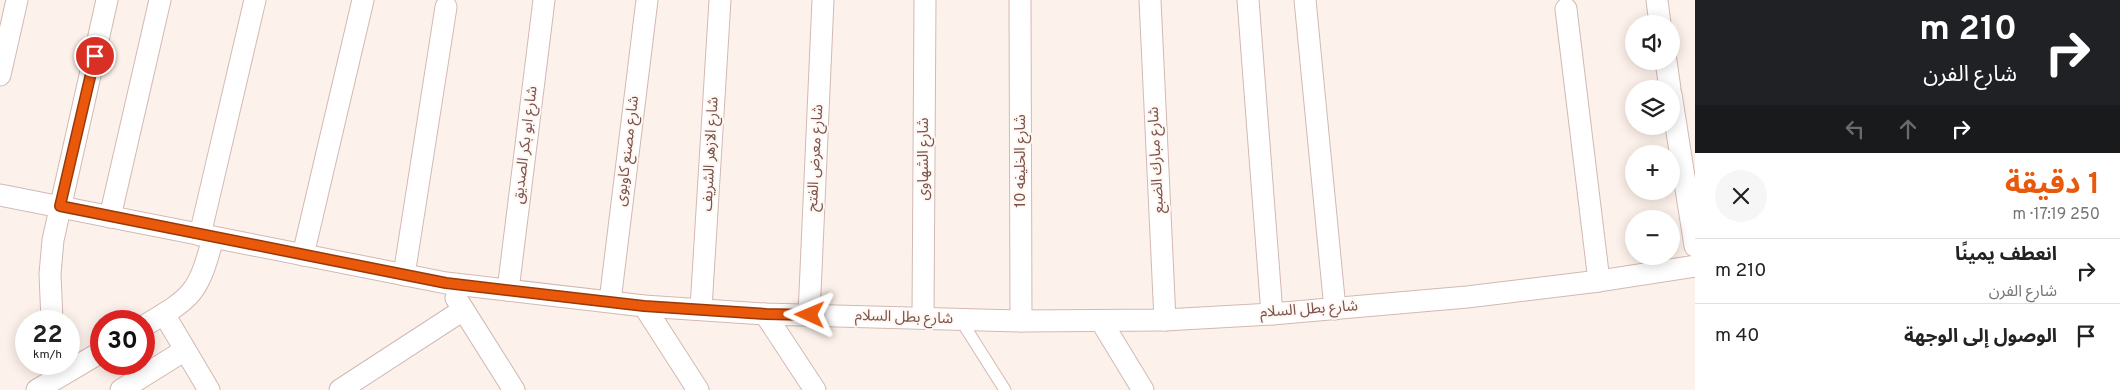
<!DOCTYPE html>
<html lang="ar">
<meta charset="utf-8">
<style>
body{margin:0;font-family:Overpass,"Noto Sans Arabic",sans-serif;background:#f6f6f6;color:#222;direction:rtl;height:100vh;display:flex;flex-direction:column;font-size:19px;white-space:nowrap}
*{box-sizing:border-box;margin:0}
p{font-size:16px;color:#767676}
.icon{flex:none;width:28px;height:28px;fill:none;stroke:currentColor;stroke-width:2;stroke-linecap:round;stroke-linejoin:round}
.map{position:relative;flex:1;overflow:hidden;direction:ltr}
.sheet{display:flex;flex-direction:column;background:#fff;width:425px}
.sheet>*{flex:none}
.banner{background:#202124;color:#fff;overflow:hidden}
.fabs{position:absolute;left:1625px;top:15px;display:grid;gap:10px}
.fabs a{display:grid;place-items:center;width:55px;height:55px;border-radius:50%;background:#fff;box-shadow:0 2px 12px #0003;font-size:25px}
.speed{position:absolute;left:15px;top:310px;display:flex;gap:10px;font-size:25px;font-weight:700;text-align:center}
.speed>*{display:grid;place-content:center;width:65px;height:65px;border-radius:50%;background:#fff;box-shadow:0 2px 12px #0003;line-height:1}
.speed small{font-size:12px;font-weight:400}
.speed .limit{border:8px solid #d22;background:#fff;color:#111}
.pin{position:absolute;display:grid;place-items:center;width:42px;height:42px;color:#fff;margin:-21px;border:2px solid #fff;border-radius:50%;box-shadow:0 1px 5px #0007}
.me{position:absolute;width:55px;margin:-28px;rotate:271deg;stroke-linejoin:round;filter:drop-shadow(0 0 4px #0008)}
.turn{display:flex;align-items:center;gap:18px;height:105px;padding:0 20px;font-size:22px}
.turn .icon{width:65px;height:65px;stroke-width:2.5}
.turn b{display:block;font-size:35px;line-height:42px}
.lanes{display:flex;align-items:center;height:48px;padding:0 20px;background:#0003;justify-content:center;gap:25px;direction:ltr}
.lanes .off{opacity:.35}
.round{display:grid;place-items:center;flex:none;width:52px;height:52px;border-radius:26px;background:#f6f6f6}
.overview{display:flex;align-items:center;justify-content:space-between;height:85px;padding:0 20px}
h1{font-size:30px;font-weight:700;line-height:38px;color:#ea580c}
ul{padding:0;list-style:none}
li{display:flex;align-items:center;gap:15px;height:65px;padding:0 20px;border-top:1px solid #e0e0e0}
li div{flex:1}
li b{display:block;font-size:19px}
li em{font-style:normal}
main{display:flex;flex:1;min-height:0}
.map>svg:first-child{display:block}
</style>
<main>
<section class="sheet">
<div class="banner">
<div class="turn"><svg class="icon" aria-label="right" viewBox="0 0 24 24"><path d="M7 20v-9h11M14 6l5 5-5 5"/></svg><div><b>210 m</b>شارع الفرن</div></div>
<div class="lanes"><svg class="icon off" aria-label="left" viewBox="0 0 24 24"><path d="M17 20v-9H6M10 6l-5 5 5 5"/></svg><svg class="icon off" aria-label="ahead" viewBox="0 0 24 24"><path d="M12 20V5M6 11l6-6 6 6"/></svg><svg class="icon" aria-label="right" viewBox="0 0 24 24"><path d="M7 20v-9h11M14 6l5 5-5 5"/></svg></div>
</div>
<div class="overview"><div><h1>1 دقيقة</h1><p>250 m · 17:19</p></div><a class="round"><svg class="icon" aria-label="close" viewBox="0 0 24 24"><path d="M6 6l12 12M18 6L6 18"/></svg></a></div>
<ul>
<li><svg class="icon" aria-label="right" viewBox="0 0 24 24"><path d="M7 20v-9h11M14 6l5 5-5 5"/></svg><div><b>انعطف يمينًا</b><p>شارع الفرن</p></div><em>210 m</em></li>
<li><svg class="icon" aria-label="arrive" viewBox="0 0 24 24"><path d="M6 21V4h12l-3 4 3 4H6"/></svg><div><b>الوصول إلى الوجهة</b></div><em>40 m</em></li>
</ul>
</section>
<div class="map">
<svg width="1695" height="390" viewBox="0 0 1695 390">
<rect width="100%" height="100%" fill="#fdf2eb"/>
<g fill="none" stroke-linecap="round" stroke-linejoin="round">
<g stroke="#d2b9b2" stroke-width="13">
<polyline id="service" points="960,319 1005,390"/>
</g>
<g stroke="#d2b9b2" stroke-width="23">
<g id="minor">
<polyline points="1020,0 1021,321"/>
<polyline points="1150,0 1165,320"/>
<polyline points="1248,0 1272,314"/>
<polyline points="1305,0 1335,309"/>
<polyline points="1657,0 1660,24"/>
<polyline points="1566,9 1599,281"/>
<polyline points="1666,61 1670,89"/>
<polyline points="0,75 17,0"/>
<polyline points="1671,94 1695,246"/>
<polyline points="0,195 446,283 644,306 765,314 1021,321 1165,320 1272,314 1467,297 1599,281 1695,266"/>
<polyline points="110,217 160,0"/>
<polyline points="200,235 255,0"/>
<polyline points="303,255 363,0"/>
<polyline points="404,275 446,7"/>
<polyline points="508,290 544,0"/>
<polyline points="456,298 514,390"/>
<polyline points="610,301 647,0"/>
<polyline points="644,306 698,390"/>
<polyline points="701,308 720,0"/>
<polyline points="164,314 209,390"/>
<polyline points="765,314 815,390"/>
<polyline points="809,315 823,0"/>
<polyline points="923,318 925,0"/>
<polyline points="52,321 50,274 53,240 107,0"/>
<polyline points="1101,321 1143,390"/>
<path d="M144,326c49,-29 54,-32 69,-88"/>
<polyline points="37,390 101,352"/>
<polyline points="121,390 185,350"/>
<polyline points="340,390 463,310"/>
</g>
</g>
<use href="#service" stroke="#fff" stroke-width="11"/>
<use href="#minor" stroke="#fff" stroke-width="21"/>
</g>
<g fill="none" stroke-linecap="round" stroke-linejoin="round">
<g stroke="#983908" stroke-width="12">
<polyline id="route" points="95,56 60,206 446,283 644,306 766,314 810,315"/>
</g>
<use href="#route" stroke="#ea580c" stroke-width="9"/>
</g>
<g text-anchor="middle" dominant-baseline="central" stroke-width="4" stroke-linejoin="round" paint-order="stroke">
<g font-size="15" fill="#79524d" stroke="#fff7f2">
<text transform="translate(526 145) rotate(-83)">شارع ابو بكر الصديق</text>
<text transform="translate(628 151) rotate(-83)">شارع مصنع كاوبوى</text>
<text transform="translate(711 154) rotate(-87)">شارع الازهر الشريف</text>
<text transform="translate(816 158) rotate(-87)">شارع معرض الفتح</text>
<text transform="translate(924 159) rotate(-90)">شارع الشهاوى</text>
<text transform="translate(1157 160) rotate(-93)">شارع مبارك الضبع</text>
<text transform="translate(1021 161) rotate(-90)">شارع الخليفه 10</text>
<text transform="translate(1309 310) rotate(-4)">شارع بطل السلام</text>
<text transform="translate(904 318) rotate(2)">شارع بطل السلام</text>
</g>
</g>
</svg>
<div class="fabs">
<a><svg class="icon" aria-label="sound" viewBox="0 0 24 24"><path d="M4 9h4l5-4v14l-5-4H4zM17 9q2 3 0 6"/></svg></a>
<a><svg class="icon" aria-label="layers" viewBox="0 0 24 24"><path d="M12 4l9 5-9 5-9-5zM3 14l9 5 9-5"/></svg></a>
<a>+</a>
<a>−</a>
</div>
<div class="speed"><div>22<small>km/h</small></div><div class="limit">30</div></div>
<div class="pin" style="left:95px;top:56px;background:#d93025"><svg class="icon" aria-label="arrive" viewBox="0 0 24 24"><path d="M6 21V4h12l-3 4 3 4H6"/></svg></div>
<svg class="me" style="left:810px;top:315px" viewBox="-20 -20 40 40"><path d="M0-17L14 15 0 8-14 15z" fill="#ea580c" stroke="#fff" stroke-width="4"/></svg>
</div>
</main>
